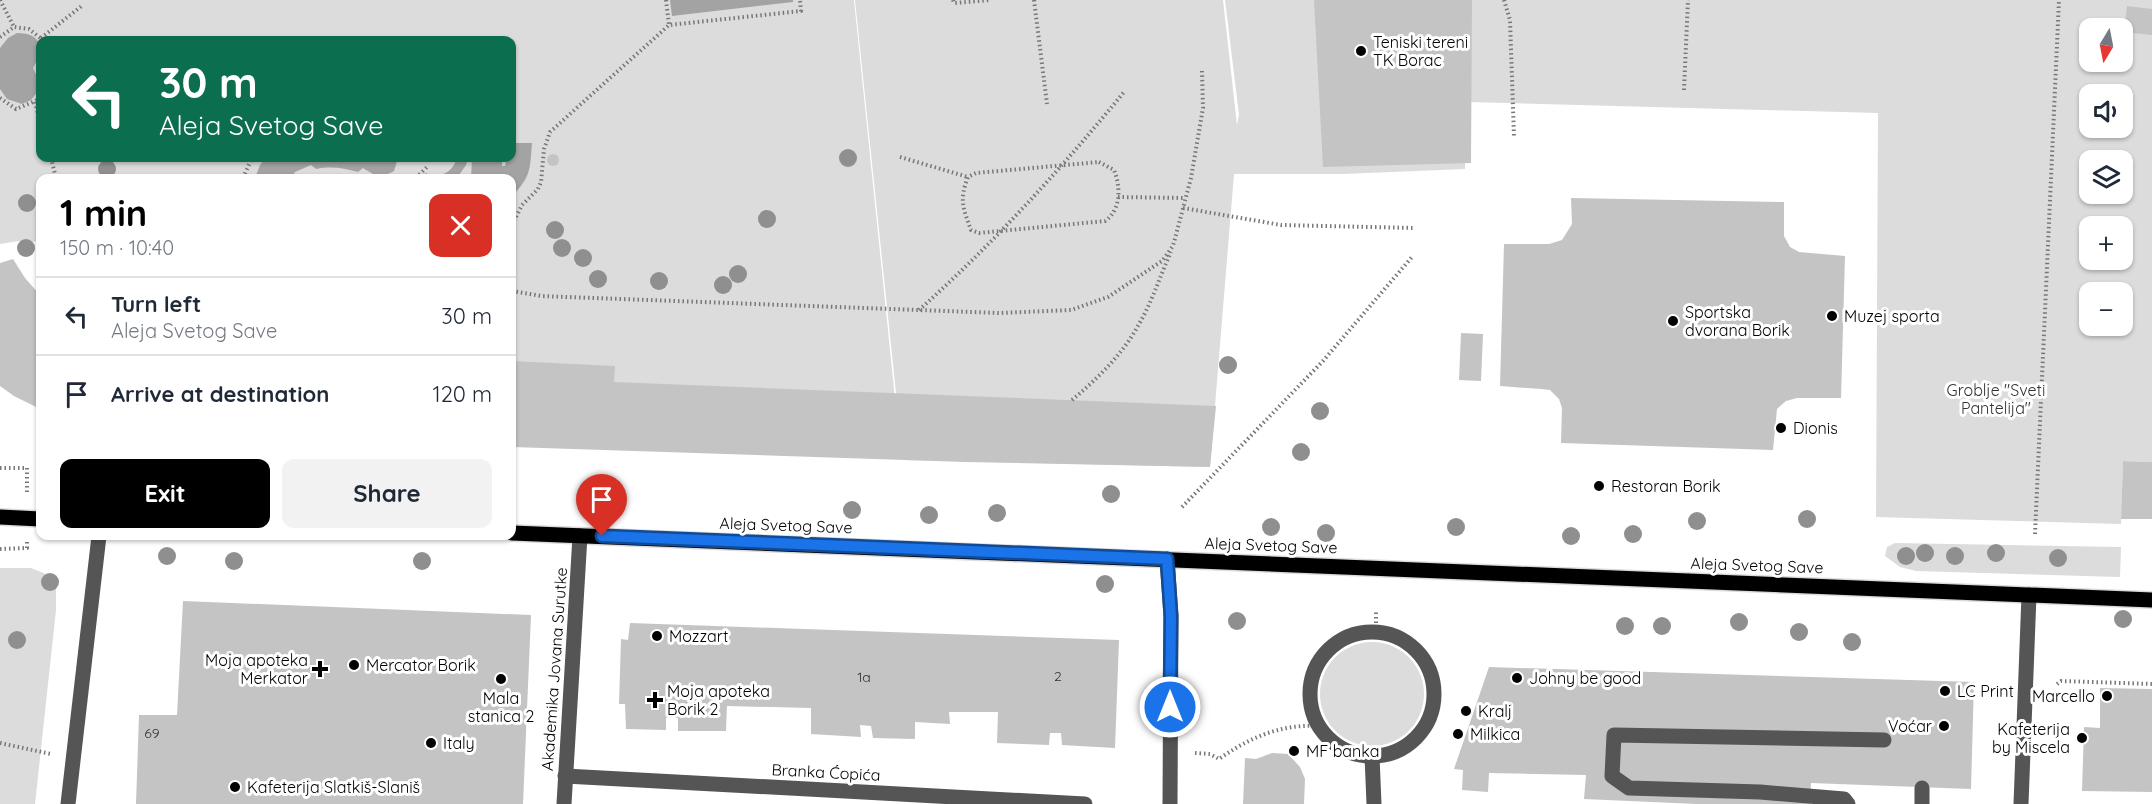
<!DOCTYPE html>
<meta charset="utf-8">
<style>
body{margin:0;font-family:Quicksand,sans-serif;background:#f2f2f3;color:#1f2937;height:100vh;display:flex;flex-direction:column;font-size:22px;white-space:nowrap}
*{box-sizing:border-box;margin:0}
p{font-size:20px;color:#747a83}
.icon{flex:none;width:33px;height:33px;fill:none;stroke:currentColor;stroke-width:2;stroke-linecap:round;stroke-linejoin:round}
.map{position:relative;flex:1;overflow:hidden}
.side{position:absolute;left:36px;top:174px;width:480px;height:366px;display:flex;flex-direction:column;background:#fff;border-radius:12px;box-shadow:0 2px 4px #0004}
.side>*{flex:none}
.guide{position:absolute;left:36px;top:36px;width:480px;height:126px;border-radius:12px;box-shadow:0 2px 4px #0004;background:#0b6e4f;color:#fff;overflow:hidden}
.needle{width:39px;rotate:190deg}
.buttons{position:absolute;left:2079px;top:18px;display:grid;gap:12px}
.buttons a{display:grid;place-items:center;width:54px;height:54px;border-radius:12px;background:#fff;box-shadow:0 2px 4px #0004;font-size:30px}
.pin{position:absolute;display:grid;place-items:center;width:51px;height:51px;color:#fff;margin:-62px -26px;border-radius:50% 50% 50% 0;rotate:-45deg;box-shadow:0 0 6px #0007}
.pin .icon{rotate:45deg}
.me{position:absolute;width:66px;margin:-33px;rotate:0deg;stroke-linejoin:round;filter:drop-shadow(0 0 4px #0008)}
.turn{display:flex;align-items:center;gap:21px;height:126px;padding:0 24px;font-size:27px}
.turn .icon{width:78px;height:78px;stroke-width:2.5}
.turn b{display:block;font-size:42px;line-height:51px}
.round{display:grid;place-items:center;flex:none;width:63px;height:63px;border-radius:12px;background:#f2f2f3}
.head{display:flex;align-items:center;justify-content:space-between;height:102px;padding:0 24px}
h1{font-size:36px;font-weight:800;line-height:45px;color:#000}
.action{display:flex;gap:12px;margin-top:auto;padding:12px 24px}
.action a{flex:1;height:69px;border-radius:12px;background:#000;color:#fff;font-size:24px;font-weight:800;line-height:69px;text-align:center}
.action a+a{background:#f2f2f3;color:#1f2937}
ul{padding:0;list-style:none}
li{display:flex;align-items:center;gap:18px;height:78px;padding:0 24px;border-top:2px solid #e0e1e3}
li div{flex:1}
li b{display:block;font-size:22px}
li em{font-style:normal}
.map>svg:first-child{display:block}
</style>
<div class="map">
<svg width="2152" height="804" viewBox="0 0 2152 804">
<rect width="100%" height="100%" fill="#fff"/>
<g fill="#dcdcdc" fill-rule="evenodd">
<path d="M0,0h854l47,457 -389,-14v-265h-472v64l-21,-1 -19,3zM40,40h472v118h-472z"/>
<path d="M855,0h368l14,125 2,-10 -14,-115h927v462l-29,-1 -2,63 -245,-7 2,-404 -411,-11 -2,67 -122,5h-109l-24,293 -307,-7zM2090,28h32v34h-32zM2090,94h32v34h-32zM2090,160h32v34h-32zM2090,226h32v34h-32zM2090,292h32v34h-32z"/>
<polygon points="1895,543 2121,547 2120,577 1916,571 1900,567 1885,556 1887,547"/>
<polygon points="0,568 31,568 56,578 56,610 35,804 0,804"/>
<circle cx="1372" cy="694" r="52"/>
</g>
<g fill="#a3a3a3">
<polygon points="670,0 793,0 793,2 672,16"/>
<path d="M17,33c25,0 28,16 16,35l5,11v12l-7,9 -9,4 -15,-5 -7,-10v-41l8,-10z"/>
<path d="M512,143h20c-2,26 -1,34 -20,53v-18h-41l1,-20h30v8h3l2,-8h5z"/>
<path d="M266,158h132l-4,13c-13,7 -19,5 -31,-3l-5,4c-15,-4 -26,-6 -42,-3l-5,-4 -16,7 -4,6h-36l5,-13z"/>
<path d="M457,158h11l-2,7 -9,13h-37l6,-5c13,7 27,-1 31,-15z"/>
</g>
<g fill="#c4c4c4">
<polygon points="1314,0 1472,0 1471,163 1323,167"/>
<polygon points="2127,6 2152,9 2152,35 2124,32"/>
<circle cx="553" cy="160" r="6"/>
<polygon points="1571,198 1784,202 1784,236 1790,247 1799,252 1845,256 1841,398 1797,398 1786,401 1777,409 1773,450 1561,443 1562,408 1559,399 1550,390 1541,389 1500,386 1504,244 1549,244 1562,240 1572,224"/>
<polygon points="13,259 25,278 40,295 40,409 14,396 0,386 0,263"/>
<polygon points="1461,333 1483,334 1481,381 1459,380"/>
<polygon points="512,361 615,366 614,382 1216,406 1210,467 965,462 512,447"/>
<polygon points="2123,461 2152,462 2152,519 2121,519"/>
<polygon points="183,601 531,615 523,804 136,804 139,715 177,715"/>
<polygon points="630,623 1119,640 1115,748 1062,745 1061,733 1050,733 1049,745 997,743 998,712 949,712 950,724 915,722 915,739 873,738 871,726 860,725 861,737 811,734 811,708 727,706 726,731 678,731 678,718 666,718 666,730 626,729 625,704 619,704 621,639 628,640"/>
<polygon points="1489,667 1974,682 1971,789 1811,783 1810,804 1697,804 1584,799 1586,775 1489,773 1488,792 1462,790 1463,770 1454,769"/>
<polygon points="2100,688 2152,689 2152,792 2082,791 2084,727 2100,728"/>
<polygon points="1272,753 1288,754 1300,767 1305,779 1304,804 1243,804 1245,758 1256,759"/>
</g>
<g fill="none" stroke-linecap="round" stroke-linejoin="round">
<g stroke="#dbdbdb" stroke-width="18">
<g id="major">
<polyline points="0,517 40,519"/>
<polyline points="512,533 2152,600"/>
</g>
</g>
<g stroke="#777" stroke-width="4" stroke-dasharray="1.5 3" stroke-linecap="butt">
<polyline points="0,0 14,27"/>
<polyline points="666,0 669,25 801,11 800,0"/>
<polyline points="953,0 954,3 991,0"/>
<polyline points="1034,0 1047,104"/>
<polyline points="1504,0 1510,20 1514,137"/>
<polyline points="0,37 14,27 29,29 43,40"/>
<polyline points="41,38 83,5"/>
<polyline points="1684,90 1688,0"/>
<polyline points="0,98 16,109 40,99"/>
<polyline points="35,102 40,122"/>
<polyline points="900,157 968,177"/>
<polyline points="51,158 56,178"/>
<path d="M1099,162l15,8c7,17 7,40 -9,51l-126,12 -8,-3c-8,-22 -12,-30 -3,-53l8,-4z"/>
<polyline points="243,178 252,158"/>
<polyline points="416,178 427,167"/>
<polyline points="1118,197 1185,198"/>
<polyline points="1183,208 1281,225 1415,228"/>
<polyline points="512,225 522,205 538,189 541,182 544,149 550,132 669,25"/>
<polyline points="512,291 541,296 999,313 1071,310 1108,297 1162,261 1173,246 1191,178 1203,108 1202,71"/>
<path d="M919,310c74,-66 142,-141 205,-218"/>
<path d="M1072,400c26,-22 51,-46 67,-76 13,-22 21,-48 32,-72"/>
<polyline points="0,468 27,468 27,494"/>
<polyline points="1182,507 1323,361 1412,257"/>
<polyline points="2035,534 2059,0"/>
<polyline points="0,549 27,548 27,541"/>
<polyline points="1376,632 1376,610"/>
<polyline points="2057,684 2061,681 2152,684"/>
<polyline points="0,743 51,754"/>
<path d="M1195,753l15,1 9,5c30,-21 61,-35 99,-33"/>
</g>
<g stroke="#555" stroke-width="15">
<polyline points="1167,559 1171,616 1170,804"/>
<circle cx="1372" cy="694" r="62"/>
<polyline points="1372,756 1374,804"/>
<polyline points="565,776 1085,804"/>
<polyline points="68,804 99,536"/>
<polyline points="564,804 580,536"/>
<polyline points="1848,804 1844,799 1760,792 1629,788 1612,776 1614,735 1884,740"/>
<polyline points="1922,804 1922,788"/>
<polyline points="2021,804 2029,595"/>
</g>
<use href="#major" stroke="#000" stroke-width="15"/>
</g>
<g fill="#8f8f8f">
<circle cx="848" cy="158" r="9"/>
<circle cx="107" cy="169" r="9"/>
<circle cx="27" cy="203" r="9"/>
<circle cx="767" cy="219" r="9"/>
<circle cx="555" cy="230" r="9"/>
<circle cx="26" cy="248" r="9"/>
<circle cx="562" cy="248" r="9"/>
<circle cx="583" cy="258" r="9"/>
<circle cx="738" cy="274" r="9"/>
<circle cx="598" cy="279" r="9"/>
<circle cx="659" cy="281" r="9"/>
<circle cx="723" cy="285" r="9"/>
<circle cx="1228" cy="365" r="9"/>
<circle cx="1320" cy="411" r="9"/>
<circle cx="1301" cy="452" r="9"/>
<circle cx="1111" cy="494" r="9"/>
<circle cx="852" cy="510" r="9"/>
<circle cx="997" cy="513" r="9"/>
<circle cx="929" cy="515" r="9"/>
<circle cx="1807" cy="519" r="9"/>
<circle cx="1697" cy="521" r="9"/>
<circle cx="1271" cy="527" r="9"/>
<circle cx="1456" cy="527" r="9"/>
<circle cx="1326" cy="533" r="9"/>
<circle cx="1633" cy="534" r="9"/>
<circle cx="1571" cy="536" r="9"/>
<circle cx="1925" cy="553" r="9"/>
<circle cx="1996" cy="553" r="9"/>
<circle cx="167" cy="556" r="9"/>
<circle cx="1906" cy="556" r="9"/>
<circle cx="1955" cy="556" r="9"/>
<circle cx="2058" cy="558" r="9"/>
<circle cx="234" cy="561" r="9"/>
<circle cx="422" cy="561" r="9"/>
<circle cx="50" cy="582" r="9"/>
<circle cx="1105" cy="584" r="9"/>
<circle cx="2123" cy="619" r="9"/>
<circle cx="1237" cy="621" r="9"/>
<circle cx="1739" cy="622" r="9"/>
<circle cx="1625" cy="626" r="9"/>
<circle cx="1662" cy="626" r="9"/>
<circle cx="1799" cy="632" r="9"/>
<circle cx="17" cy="640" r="9"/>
<circle cx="1852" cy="642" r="9"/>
</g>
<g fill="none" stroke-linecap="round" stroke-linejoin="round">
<g stroke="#114b97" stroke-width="15">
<polyline id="route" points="602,536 1167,559 1171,616 1170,707"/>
</g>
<use href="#route" stroke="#1a73e8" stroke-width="10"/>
</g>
<g fill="#000" stroke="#fff" stroke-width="2">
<circle cx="1361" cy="51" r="6"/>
<circle cx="1832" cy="316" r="6"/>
<circle cx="1673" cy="321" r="6"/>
<circle cx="1781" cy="428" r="6"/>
<circle cx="1599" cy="486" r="6"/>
<circle cx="657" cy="636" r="6"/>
<circle cx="354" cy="665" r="6"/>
<path d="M317 660h6v6h6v6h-6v6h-6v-6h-6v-6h6z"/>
<circle cx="1517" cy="678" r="6"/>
<circle cx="501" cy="679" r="6"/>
<circle cx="1945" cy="691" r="6"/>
<circle cx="2107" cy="696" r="6"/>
<path d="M652 691h6v6h6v6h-6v6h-6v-6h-6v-6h6z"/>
<circle cx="1466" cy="711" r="6"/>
<circle cx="1944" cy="726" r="6"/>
<circle cx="1458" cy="734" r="6"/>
<circle cx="2082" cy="738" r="6"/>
<circle cx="431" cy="743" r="6"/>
<circle cx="1294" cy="751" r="6"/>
<circle cx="235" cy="787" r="6"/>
</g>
<g text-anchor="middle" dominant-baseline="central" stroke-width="6" stroke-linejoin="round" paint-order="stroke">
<g font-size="14" fill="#313131">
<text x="1058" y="676">2</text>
<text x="864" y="677">1a</text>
<text x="152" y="733">69</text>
</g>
<g font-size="16" fill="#000" stroke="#fff" text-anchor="start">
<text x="1373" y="42">Teniski tereni<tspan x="1373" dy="18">TK Borac</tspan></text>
<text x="1685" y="312">Sportska<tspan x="1685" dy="18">dvorana Borik</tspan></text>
<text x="1844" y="316">Muzej sporta</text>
<text x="1793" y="428">Dionis</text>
<text x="1611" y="486">Restoran Borik</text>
<text x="669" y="636">Mozzart</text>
<text x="308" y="660" text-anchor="end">Moja apoteka<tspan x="308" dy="18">Merkator</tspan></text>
<text x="366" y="665">Mercator Borik</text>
<text x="1529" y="678">Johny be good</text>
<text x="667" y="691">Moja apoteka<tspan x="667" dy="18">Borik 2</tspan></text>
<text x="1957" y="691">LC Print</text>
<text x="2095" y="696" text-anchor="end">Marcello</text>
<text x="501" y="698" text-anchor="middle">Mala<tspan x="501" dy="18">stanica 2</tspan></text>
<text x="1478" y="711">Kralj</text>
<text x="1932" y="726" text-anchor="end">Voćar</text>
<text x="2070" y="729" text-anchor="end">Kafeterija<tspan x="2070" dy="18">by Miscela</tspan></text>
<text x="1470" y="734">Milkica</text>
<text x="443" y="743">Italy</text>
<text x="1306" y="751">MF banka</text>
<text x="247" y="787">Kafeterija Slatkiš-Slaniš</text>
</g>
<g font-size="16" fill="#333" stroke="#fff">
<text x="1996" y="390">Groblje "Sveti<tspan x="1996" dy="18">Pantelija"</tspan></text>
</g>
<g font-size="16" fill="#000" stroke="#fff">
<text transform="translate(786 525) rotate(2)">Aleja Svetog Save</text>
<text transform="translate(1271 545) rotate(2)">Aleja Svetog Save</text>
<text transform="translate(1757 565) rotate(2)">Aleja Svetog Save</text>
<text transform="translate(554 669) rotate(-86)">Akademika Jovana Surutke</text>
<text transform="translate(826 772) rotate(3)">Branka Ćopića</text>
</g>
</g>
</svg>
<div class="buttons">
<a><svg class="needle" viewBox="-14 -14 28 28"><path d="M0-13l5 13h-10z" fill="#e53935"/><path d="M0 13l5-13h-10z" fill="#747a83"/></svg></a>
<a><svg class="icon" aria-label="sound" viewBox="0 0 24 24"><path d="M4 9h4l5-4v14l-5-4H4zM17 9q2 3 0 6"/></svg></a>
<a><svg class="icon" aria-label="layers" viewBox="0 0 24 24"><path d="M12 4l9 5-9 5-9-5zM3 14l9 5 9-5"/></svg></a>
<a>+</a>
<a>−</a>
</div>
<div class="pin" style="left:602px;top:536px;background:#d93025"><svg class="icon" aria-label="arrive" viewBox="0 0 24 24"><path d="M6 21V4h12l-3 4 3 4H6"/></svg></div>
<svg class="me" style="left:1170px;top:707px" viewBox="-20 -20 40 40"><circle r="17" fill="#1a73e8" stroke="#fff" stroke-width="3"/><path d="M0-11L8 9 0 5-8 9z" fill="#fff"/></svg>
<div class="guide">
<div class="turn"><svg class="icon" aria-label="left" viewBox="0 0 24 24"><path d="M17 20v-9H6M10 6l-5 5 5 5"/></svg><div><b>30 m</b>Aleja Svetog Save</div></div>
</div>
<section class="side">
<div class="head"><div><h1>1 min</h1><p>150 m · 10:40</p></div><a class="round" style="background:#d93025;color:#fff"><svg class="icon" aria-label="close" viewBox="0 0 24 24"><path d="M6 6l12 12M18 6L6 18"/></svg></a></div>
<ul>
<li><svg class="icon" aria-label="left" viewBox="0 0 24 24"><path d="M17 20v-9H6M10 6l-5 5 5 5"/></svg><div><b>Turn left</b><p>Aleja Svetog Save</p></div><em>30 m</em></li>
<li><svg class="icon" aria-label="arrive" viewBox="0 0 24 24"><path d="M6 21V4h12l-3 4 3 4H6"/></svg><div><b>Arrive at destination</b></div><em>120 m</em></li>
</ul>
<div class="action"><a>Exit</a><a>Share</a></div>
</section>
</div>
